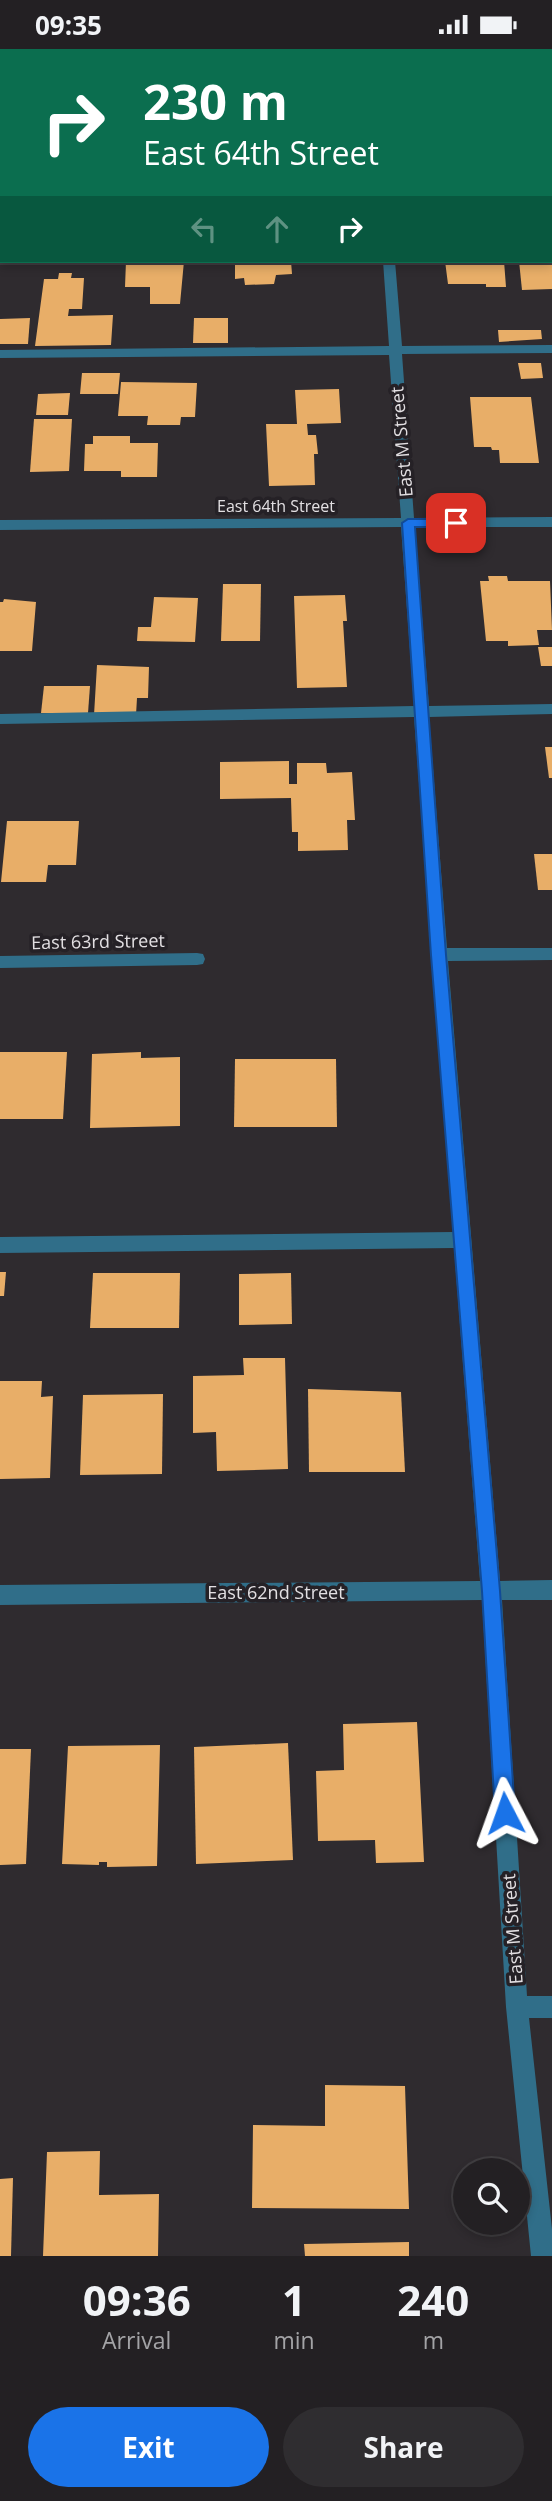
<!DOCTYPE html>
<style>
body{margin:0;font-family:"Open Sans",sans-serif;background:#2f2d30;color:#f1f3f6;height:100vh;display:flex;flex-direction:column;font-size:26px;white-space:nowrap}
*{box-sizing:border-box;margin:0}
p{font-size:23px;color:#a3a3a6}
.icon{flex:none;width:38px;height:38px;fill:none;stroke:currentColor;stroke-width:2;stroke-linecap:round;stroke-linejoin:round}
.map{position:relative;height:2207px;overflow:hidden}
.details{display:flex;flex-direction:column;background:#232023;flex:1}
.details>*{flex:none}
.hud{position:absolute;left:0px;top:0px;width:553px;height:214px;box-shadow:0 4px 10px #0003,0 0 0 2px #403e41;background:#0b6e4f;color:#fff;overflow:hidden}
.controls{position:absolute;left:453px;top:2109px;display:grid;gap:14px}
.controls a{display:grid;place-items:center;width:77px;height:77px;border-radius:50%;background:#232023;box-shadow:0 4px 10px #0003,0 0 0 2px #403e41;font-size:35px}
.pin{position:absolute;display:grid;place-items:center;width:60px;height:60px;color:#fff;margin:-30px;border-radius:14px;box-shadow:0 4px 10px #0006}
.me{position:absolute;width:77px;margin:-38px;rotate:356deg;stroke-linejoin:round;filter:drop-shadow(0 0 5px #0008)}
.turn{display:flex;align-items:center;gap:24px;height:147px;padding:0 28px;font-size:32px}
.turn .icon{width:91px;height:91px;stroke-width:2.5}
.turn b{display:block;font-size:49px;line-height:60px}
.lanes{display:flex;align-items:center;height:66px;padding:0 28px;background:#0003;justify-content:center;gap:35px;direction:ltr}
.lanes .off{opacity:.35}
.eta{display:flex;justify-content:space-evenly;align-items:center;height:119px;text-align:center}
.eta b{font-size:42px;font-weight:700;line-height:49px}
.primary-button{display:flex;gap:14px;margin-top:auto;padding:14px 28px}
.primary-button a{flex:1;height:80px;border-radius:42px;background:#1a73e8;color:#fff;font-size:28px;font-weight:700;line-height:80px;text-align:center}
.primary-button a+a{background:#2f2d30;color:#f1f3f6}
.status{display:flex;justify-content:space-between;align-items:center;height:49px;padding:0 35px;background:#232023;direction:ltr}
.status svg{height:19px;fill:currentColor}
.map>svg:first-child{display:block}
</style>
<div class="status"><b>09:35</b><svg viewBox="0 0 49 12"><path d="M0 12V9h3v3zM5 12V6h3v6zM10 12V3h3v9zM15 12V0h3v12zM26 1h20v11H26zM47 4h2v5h-2z"/></svg></div>
<div class="map">
<svg width="552" height="2207" viewBox="0 0 552 2207">
<rect width="100%" height="100%" fill="#2f2b2f"/>
<g fill="#e8ae68">
<polygon points="126,212 184,212 180,255 150,255 150,238 125,238"/>
<polygon points="235,212 291,212 292,225 276,226 274,235 245,236 244,229 235,230"/>
<polygon points="445,212 504,212 506,238 486,238 486,235 448,235"/>
<polygon points="519,212 552,212 552,240 522,241"/>
<polygon points="59,224 72,224 71,229 84,229 82,260 69,260 68,267 113,266 111,296 35,297 44,230 58,230"/>
<polygon points="30,269 28,295 0,295 0,270"/>
<polygon points="194,269 228,269 228,294 193,294"/>
<polygon points="498,281 541,281 542,290 499,293"/>
<polygon points="518,314 541,314 543,329 521,330"/>
<polygon points="82,324 120,324 118,345 80,345"/>
<polygon points="121,333 197,334 195,368 181,368 180,376 147,376 148,367 118,367"/>
<polygon points="339,340 341,374 307,375 308,386 316,386 318,405 314,405 315,436 269,437 266,375 297,375 295,341"/>
<polygon points="70,344 68,366 36,366 38,345"/>
<polygon points="470,348 531,348 539,414 500,414 499,401 492,401 491,398 474,398"/>
<polygon points="34,370 72,370 69,422 30,423"/>
<polygon points="93,387 130,387 130,394 158,394 157,428 121,428 121,422 84,422 85,395 93,395"/>
<polygon points="488,527 507,527 508,532 550,532 552,581 537,581 539,596 508,597 508,592 486,592 480,532 489,532"/>
<polygon points="223,535 261,535 260,592 221,592"/>
<polygon points="345,546 347,572 343,572 347,638 297,639 294,547"/>
<polygon points="154,548 198,549 195,593 137,592 138,578 151,578"/>
<polygon points="4,550 36,553 32,602 0,602 0,553 3,553"/>
<polygon points="538,598 552,598 552,617 541,617"/>
<polygon points="97,616 149,618 148,649 137,649 136,666 94,666"/>
<polygon points="44,637 90,637 88,664 41,664"/>
<polygon points="545,698 552,698 552,729 549,729"/>
<polygon points="289,712 289,735 297,735 297,714 326,714 327,724 352,723 355,771 347,771 348,801 298,802 298,783 292,783 291,749 220,750 220,713"/>
<polygon points="7,772 79,772 76,816 48,816 46,833 1,833"/>
<polygon points="534,805 552,805 552,841 538,841"/>
<polygon points="0,1003 67,1003 63,1070 0,1070"/>
<polygon points="141,1003 141,1009 180,1008 180,1077 90,1079 92,1005"/>
<polygon points="235,1010 336,1010 337,1078 234,1078"/>
<polygon points="0,1223 6,1223 4,1247 0,1247"/>
<polygon points="93,1224 180,1224 179,1279 90,1279"/>
<polygon points="291,1224 292,1275 239,1276 239,1225"/>
<polygon points="243,1309 285,1309 288,1420 217,1422 216,1383 193,1384 193,1327 244,1326"/>
<polygon points="0,1332 42,1332 41,1348 53,1347 50,1429 0,1430"/>
<polygon points="308,1340 401,1343 405,1423 309,1423"/>
<polygon points="163,1345 162,1425 80,1426 83,1346"/>
<polygon points="417,1673 424,1813 376,1814 375,1791 318,1792 316,1722 344,1721 343,1675"/>
<polygon points="288,1694 293,1811 196,1815 194,1698"/>
<polygon points="160,1696 157,1817 107,1818 107,1813 99,1813 99,1816 62,1815 68,1697"/>
<polygon points="0,1700 31,1700 26,1815 0,1816"/>
<polygon points="325,2036 405,2037 409,2160 252,2159 253,2076 325,2077"/>
<polygon points="100,2102 99,2146 159,2145 158,2207 43,2207 47,2103"/>
<polygon points="13,2129 11,2207 0,2207 0,2130"/>
<polygon points="409,2193 409,2207 305,2207 304,2195"/>
</g>
<g fill="none" stroke-linecap="round" stroke-linejoin="round">
<g fill="#306e89" fill-rule="evenodd">
<rect x="364" y="0" width="12" height="2"/>
<rect x="551" y="11" width="1" height="6"/>
<rect x="0" y="19" width="2" height="6"/>
<rect x="551" y="146" width="1" height="8"/>
<rect x="0" y="148" width="2" height="8"/>
<polygon points="383,212 395,212 402,297 552,296 552,304 402,305 414,469 552,468 552,478 415,478 429,657 552,655 552,665 429,668 447,899 552,899 552,911 448,912 500,1532 552,1531 552,1551 502,1551 527,1947 552,1947 552,1969 529,1969 552,2180 552,2207 531,2207 506,1958 482,1551 0,1556 0,1536 480,1532 454,1199 0,1204 0,1188 453,1183 414,668 0,675 0,665 414,657 401,478 0,481 0,471 401,469 389,306 0,309 0,301 389,297"/>
<polygon points="197,904 203,905 205,910 203,915 197,916 0,919 0,907"/>
</g>
</g>
<polygon fill="#1a73e8" stroke="#114b97" stroke-width="2" points="408,470 456,470 463,474 456,478 415,478 446,906 500,1542 515,1764 512,1771 505,1773 498,1771 495,1764 482,1542 431,906 402,474"/>
<g text-anchor="middle" dominant-baseline="central" stroke-width="7" stroke-linejoin="round" paint-order="stroke">
<g font-size="16" fill="#e2dfe2" stroke="#252126">
<text x="276" y="457">East 64th Street</text>
</g>
<g font-size="18" fill="#e2dfe2" stroke="#252126">
<text transform="translate(401 393) rotate(-95)">East M Street</text>
<text transform="translate(98 892) rotate(-1)">East 63rd Street</text>
<text x="276" y="1543">East 62nd Street</text>
<text transform="translate(512 1880) rotate(-94)">East M Street</text>
</g>
</g>
</svg>
<div class="controls">
<a><svg class="icon" aria-label="search" viewBox="0 0 24 24"><circle cx="10" cy="10" r="6"/><path d="M15 15l6 6"/></svg></a>
</div>
<div class="pin" style="left:456px;top:474px;background:#d93025"><svg class="icon" aria-label="arrive" viewBox="0 0 24 24"><path d="M6 21V4h12l-3 4 3 4H6"/></svg></div>
<svg class="me" style="left:505px;top:1764px" viewBox="-20 -20 40 40"><path d="M0-17L14 15 0 8-14 15z" fill="#1a73e8" stroke="#fff" stroke-width="4"/></svg>
<div class="hud">
<div class="turn"><svg class="icon" aria-label="right" viewBox="0 0 24 24"><path d="M7 20v-9h11M14 6l5 5-5 5"/></svg><div><b>230 m</b>East 64th Street</div></div>
<div class="lanes"><svg class="icon off" aria-label="left" viewBox="0 0 24 24"><path d="M17 20v-9H6M10 6l-5 5 5 5"/></svg><svg class="icon off" aria-label="ahead" viewBox="0 0 24 24"><path d="M12 20V5M6 11l6-6 6 6"/></svg><svg class="icon" aria-label="right" viewBox="0 0 24 24"><path d="M7 20v-9h11M14 6l5 5-5 5"/></svg></div>
</div>
</div>
<section class="details">
<div class="eta">
<div><b>09:36</b><p>Arrival</p></div>
<div><b>1</b><p>min</p></div>
<div><b>240</b><p>m</p></div>
</div>
<div class="primary-button"><a>Exit</a><a>Share</a></div>
</section>
